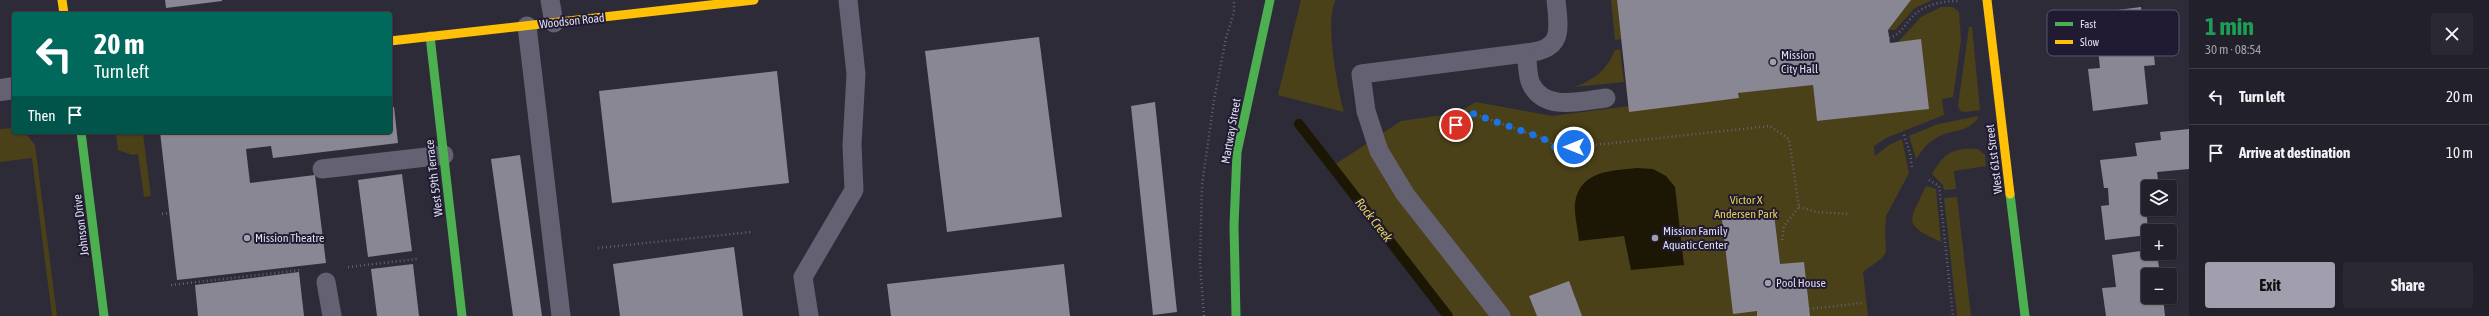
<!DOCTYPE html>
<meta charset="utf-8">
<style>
body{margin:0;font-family:"Asap Condensed",sans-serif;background:#2a2832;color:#f1f3f6;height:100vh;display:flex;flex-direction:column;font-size:15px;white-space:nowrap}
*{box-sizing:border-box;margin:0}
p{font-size:13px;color:#a2a3a8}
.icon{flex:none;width:22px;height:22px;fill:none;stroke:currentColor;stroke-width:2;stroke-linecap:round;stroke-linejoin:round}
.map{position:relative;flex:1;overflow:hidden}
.side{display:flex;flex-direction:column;background:#22202a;width:300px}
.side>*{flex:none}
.guide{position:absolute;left:12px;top:12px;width:380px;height:122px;border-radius:4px;box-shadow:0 1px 3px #0004,0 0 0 1px #3f3e47;background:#00695c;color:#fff;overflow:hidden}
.buttons{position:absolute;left:2141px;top:180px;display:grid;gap:8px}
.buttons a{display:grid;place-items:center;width:36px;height:36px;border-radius:4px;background:#22202a;box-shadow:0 1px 3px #0004,0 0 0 1px #3f3e47;font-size:20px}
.pin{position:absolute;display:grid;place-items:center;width:34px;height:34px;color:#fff;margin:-17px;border:2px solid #fff;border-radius:50%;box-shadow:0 1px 4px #0007}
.me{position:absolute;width:44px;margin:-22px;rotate:270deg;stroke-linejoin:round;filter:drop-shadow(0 0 3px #0008)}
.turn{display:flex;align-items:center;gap:14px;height:84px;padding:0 16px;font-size:18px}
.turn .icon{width:52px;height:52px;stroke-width:2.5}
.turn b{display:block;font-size:28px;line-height:34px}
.then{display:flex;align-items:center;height:38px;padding:0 16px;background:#0003;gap:8px;font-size:15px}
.round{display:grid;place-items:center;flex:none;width:42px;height:42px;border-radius:4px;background:#2a2832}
.head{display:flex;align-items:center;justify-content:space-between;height:68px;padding:0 16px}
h1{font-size:24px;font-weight:700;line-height:30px;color:#1e9e55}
.button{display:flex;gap:8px;margin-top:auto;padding:8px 16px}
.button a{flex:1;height:46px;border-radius:4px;background:#a19fae;color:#111;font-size:16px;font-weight:700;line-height:46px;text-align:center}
.button a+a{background:#2a2832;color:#f1f3f6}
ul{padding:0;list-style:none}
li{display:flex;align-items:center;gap:12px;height:56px;padding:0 16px;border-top:1px solid #3f3e47}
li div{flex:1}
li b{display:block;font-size:15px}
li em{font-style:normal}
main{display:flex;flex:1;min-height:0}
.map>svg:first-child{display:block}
</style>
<main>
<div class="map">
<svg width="2189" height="316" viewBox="0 0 2189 316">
<rect width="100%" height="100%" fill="#2e2b38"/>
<g fill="#4a4118">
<path d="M1301,0h35c-12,18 2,90 8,112l-66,-17z"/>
<polygon points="1611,0 1617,0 1621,39 1615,40"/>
<polygon points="1911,0 1932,0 1915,8 1895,30 1888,30"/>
<polygon points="1941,7 1953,7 1959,12 1961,40 1953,97 1942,99 1944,115 1886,138 1874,146 1875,156 1889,145 1902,139 1909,173 1886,216 1885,231 1886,252 1882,258 1863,272 1868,316 1442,316 1331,167 1401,121 1457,113 1476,102 1552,116 1629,106 1739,98 1738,93 1813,85 1817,121 1928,109 1898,42 1921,17"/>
<polygon points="1969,27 1972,27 1980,110 1965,112 1960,111 1958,106"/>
<path d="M1620,49l4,33 -50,5c20,-7 33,-17 41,-37z"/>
<path d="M1979,116c-9,17 -27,13 -41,21 -10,5 -16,13 -22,22l-7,-23 29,-12z"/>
<polygon points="13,128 14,132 25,133 35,145 57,316 52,316 32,158 0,162 0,129"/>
<polygon points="122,132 143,134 151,196 144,197 138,154 132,155 118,150 116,133"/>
<path d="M1978,149l7,6 1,11 -32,5 2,18 -12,1 -1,-5 -11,-11c12,-21 21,-27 46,-25z"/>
<path d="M1926,186l10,3 5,53c-39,-18 -32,-20 -15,-56z"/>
<polygon points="1957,197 1971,316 1957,316 1944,198"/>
</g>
<path fill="#1c1605" d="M1637,168l16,1 13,7 9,11 9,78 -53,5 -7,-34 -45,5c-1,-12 -5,-26 -4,-38 5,-33 37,-32 62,-35z"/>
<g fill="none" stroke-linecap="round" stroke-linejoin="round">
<polyline stroke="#1c1605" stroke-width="10" points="1299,124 1448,316"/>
</g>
<g fill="#8a8794">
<polygon points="165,0 222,0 222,1 166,8"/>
<polygon points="1617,0 1911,0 1888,30 1890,43 1921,39 1929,109 1817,121 1813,85 1738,93 1739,98 1629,112"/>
<polygon points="2141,7 2143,29 2151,28 2155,65 2144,66 2148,104 2093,111 2088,69 2100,68 2094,13"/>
<polygon points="1039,37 1062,217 947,232 925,51"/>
<polygon points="777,71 789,183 612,203 599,91"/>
<polygon points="1155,102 1177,312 1153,315 1131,106"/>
<polygon points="390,107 394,107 398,143 273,158 271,146 246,149 250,183 315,175 326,263 177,280 160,132 390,132"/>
<polygon points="2189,129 2189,169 2157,172 2159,187 2148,187 2148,209 2157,209 2158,216 2147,217 2148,235 2105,240 2101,206 2109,205 2108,188 2104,188 2100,160 2137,156 2135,143 2161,140 2160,132"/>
<polygon points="520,155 542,316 513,316 491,159"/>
<polygon points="402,174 412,251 368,257 358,180"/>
<polygon points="1774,214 1780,264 1804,262 1810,316 1757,316 1757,311 1733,314 1722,220"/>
<polygon points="734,247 743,316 620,316 613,264"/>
<polygon points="2148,250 2148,253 2157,253 2160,275 2148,275 2148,297 2163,297 2165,316 2106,316 2102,288 2116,287 2112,255"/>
<polygon points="413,264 419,316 377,316 371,269"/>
<polygon points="1064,264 1070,316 891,316 887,284"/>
<polygon points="299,272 304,316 198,316 195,285"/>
<polygon points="1569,281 1582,316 1537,316 1529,296"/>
</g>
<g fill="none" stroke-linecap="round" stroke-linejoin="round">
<g stroke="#656370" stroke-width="2.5" stroke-dasharray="1 3" stroke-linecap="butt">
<path d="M1889,38c11,-3 16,-13 23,-21 12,-13 31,-16 48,-16"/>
<polyline points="1456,125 1459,115 1471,113 1534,135 1549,141 1557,149 1770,126 1789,139 1799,207 1784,226 1782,241"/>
<polyline points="1904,135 1910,153 1912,168"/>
<polyline points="1929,180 1939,186 1953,316"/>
<polyline points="1799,207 1816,212 1850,214"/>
<polyline points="162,214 169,213"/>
<polyline points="598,248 751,232"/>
<polyline points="348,267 417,259"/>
<polyline points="171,285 302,270"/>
<polyline points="1809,309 1862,303"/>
<polyline points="1204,316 1200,263 1202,185 1214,100 1226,38 1234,12 1234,0"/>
</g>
<g stroke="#646172" stroke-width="19">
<polyline points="550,0 554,23"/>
<polyline points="527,26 561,316"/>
<path d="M1526,53c38,-3 33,-23 30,-53"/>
<polyline points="322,169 444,155"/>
<polyline points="326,282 332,316"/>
<polyline points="809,316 803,277 854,190 852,145 856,74 848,0"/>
<path d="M1501,316l-96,-122 -26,-43 -13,-40 -5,-37 165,-21c2,9 1,23 5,31 14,28 50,17 75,14"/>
</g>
<polyline stroke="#646172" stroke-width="22" points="0,90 14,88"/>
<g stroke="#4caf50" stroke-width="9">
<polyline points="430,36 462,316"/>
<polyline points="81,132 104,316"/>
<polyline points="2010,194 2025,316"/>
<polyline points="1236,316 1234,226 1237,152 1270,0"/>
</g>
<g stroke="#ffc107" stroke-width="9">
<polyline points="62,0 64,14"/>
<polyline points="1987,0 2010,194"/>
<polyline points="390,41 754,0"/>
</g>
</g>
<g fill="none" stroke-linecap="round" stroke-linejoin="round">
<polyline stroke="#1a73e8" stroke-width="7" stroke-dasharray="0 12.6" points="1456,125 1459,115 1471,113 1534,135 1548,141 1557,149 1574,147"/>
</g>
<g fill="#a19fae" stroke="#201b33" stroke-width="1.5">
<circle cx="1773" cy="62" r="4"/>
<circle cx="247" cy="238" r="4"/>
<circle cx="1655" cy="238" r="4"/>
<circle cx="1768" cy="283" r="4"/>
</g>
<g text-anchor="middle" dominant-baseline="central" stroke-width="4" stroke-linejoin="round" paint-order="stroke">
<g font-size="12" fill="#dfdded" stroke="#201b33">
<text transform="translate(572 21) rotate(-6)">Woodson Road</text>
<text transform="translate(1231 131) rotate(-80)">Martway Street</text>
<text transform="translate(1994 159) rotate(-97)">West 61st Street</text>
<text transform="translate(434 178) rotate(-97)">West 59th Terrace</text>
<text transform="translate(81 225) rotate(-97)">Johnson Drive</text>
</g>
<g font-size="12" fill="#dfdded" stroke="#201b33" text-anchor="start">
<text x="1781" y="55">Mission<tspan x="1781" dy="14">City Hall</tspan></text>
<text x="1663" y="231">Mission Family<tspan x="1663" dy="14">Aquatic Center</tspan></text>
<text x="255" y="238">Mission Theatre</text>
<text x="1776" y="283">Pool House</text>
</g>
<g font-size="12" fill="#e5cf54" stroke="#201b33">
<text x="1746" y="200">Victor X<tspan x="1746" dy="14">Andersen Park</tspan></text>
</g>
<g font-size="13" font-style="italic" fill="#e9d458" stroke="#201b33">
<text transform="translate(1374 220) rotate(52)">Rock Creek</text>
</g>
</g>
<rect x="2047" y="10" width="132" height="46" rx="6" fill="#201b33" stroke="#59556b" stroke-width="1"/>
<rect x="2055" y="22" width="18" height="4" fill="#4caf50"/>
<rect x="2055" y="40" width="18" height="4" fill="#ffc107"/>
<g font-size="11" fill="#dfdded">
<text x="2080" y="28">Fast</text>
<text x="2080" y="46">Slow</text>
</g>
</svg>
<div class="buttons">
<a><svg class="icon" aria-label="layers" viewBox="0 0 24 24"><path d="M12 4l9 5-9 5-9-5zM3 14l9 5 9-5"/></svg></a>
<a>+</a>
<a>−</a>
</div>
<div class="pin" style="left:1456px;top:125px;background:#d93025"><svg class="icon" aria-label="arrive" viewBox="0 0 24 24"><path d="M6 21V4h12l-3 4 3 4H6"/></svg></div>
<svg class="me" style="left:1574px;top:147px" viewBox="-20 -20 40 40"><circle r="17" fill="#1a73e8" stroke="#fff" stroke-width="3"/><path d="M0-11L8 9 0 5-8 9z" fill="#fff"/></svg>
<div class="guide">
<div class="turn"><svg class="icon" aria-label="left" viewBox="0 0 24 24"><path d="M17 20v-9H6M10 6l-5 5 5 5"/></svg><div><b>20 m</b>Turn left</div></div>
<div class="then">Then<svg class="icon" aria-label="arrive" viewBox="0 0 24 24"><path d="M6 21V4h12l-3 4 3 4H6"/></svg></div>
</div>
</div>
<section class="side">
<div class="head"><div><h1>1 min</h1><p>30 m · 08:54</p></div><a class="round"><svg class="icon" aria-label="close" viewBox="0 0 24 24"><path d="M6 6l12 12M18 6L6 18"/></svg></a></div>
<ul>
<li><svg class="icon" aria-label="left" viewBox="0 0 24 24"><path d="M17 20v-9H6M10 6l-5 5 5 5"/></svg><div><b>Turn left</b></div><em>20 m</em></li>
<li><svg class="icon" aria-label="arrive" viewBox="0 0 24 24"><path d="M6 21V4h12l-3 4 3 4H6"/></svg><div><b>Arrive at destination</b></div><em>10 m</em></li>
</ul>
<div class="button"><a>Exit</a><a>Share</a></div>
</section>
</main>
